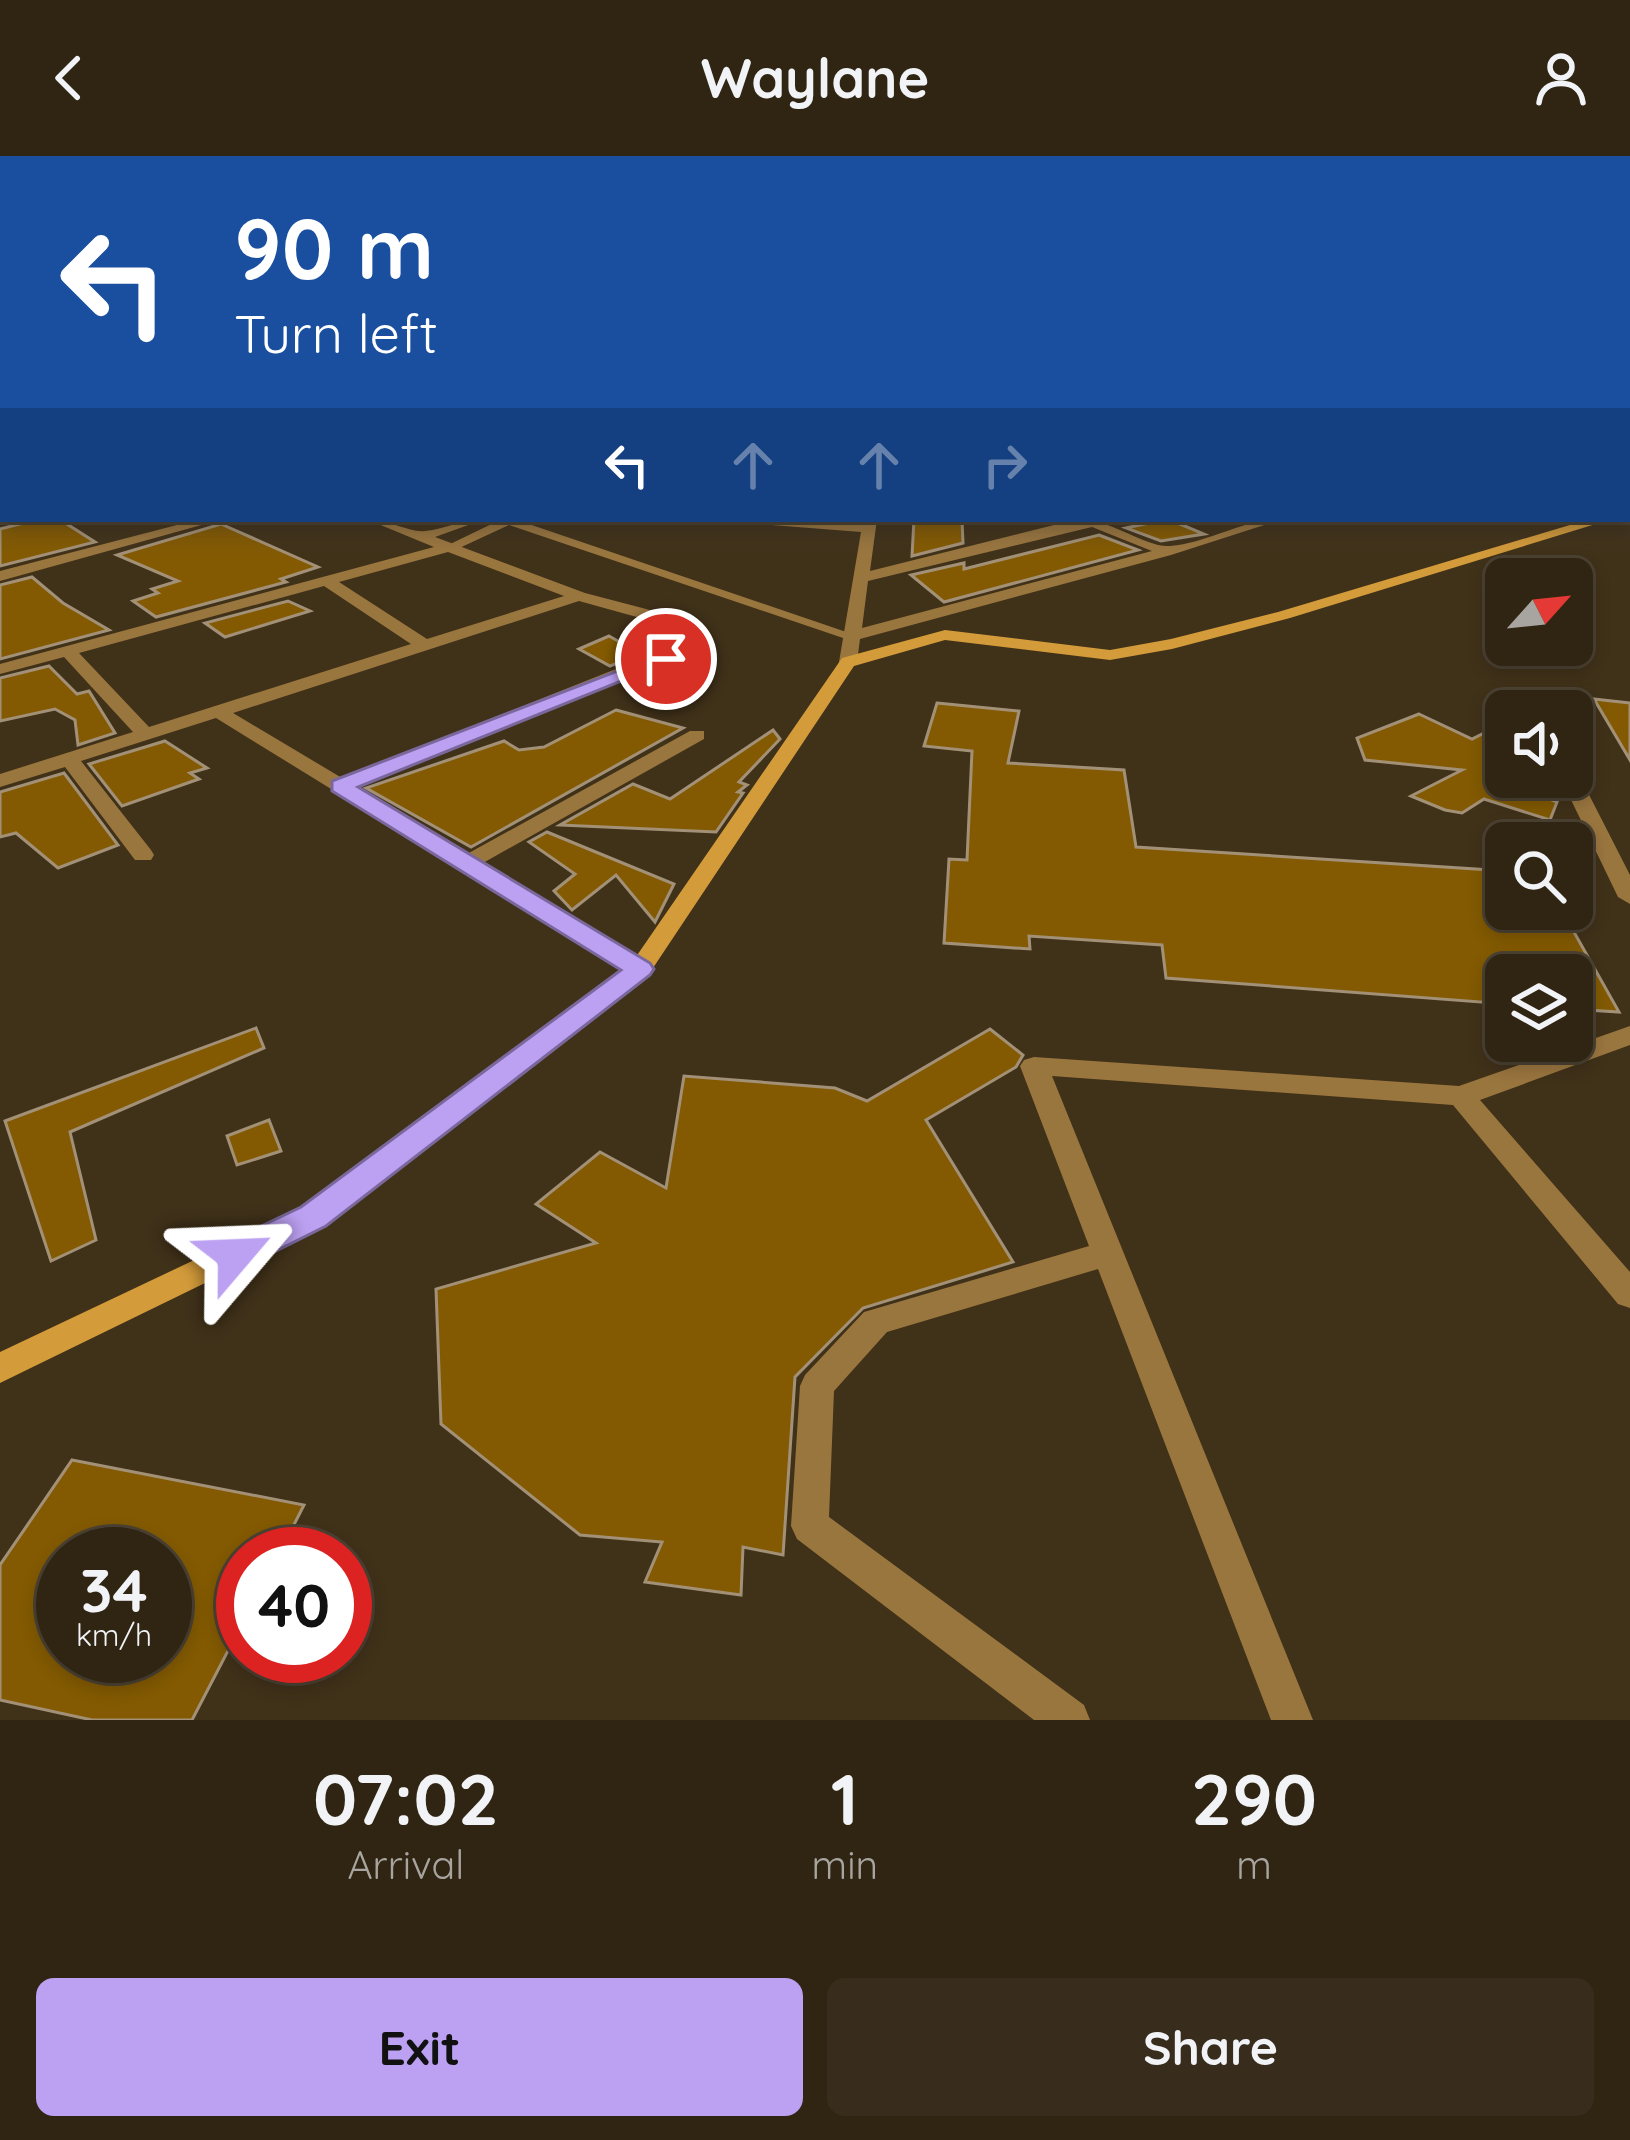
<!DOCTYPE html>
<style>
body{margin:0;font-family:Quicksand,sans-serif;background:#382d1c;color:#f1f3f6;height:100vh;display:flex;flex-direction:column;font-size:45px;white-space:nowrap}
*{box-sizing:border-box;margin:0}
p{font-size:39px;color:#a8a5a0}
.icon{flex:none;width:66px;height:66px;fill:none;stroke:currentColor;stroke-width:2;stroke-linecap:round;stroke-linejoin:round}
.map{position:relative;height:1564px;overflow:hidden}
.drawer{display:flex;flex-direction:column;background:#302513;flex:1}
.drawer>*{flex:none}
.guide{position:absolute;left:0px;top:0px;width:1632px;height:366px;box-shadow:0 6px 18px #0003,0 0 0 3px #4b4233;background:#1a4fa0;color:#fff;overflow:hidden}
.needle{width:78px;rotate:63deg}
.tools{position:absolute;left:1485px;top:402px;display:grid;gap:24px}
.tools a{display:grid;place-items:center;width:108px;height:108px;border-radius:18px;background:#302513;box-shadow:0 6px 18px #0003,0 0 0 3px #4b4233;font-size:60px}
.speed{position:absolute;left:36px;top:1371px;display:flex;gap:24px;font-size:60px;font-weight:700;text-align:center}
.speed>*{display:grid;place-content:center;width:156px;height:156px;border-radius:50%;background:#302513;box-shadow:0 6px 18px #0003,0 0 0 3px #4b4233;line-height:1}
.speed small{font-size:30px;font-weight:400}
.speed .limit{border:18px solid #d22;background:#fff;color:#111}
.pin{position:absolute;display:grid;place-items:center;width:102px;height:102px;color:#fff;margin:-51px;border:6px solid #fff;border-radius:50%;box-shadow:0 3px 12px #0007}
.me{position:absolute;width:132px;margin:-66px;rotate:64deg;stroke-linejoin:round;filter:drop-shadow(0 0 9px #0008)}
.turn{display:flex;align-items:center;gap:42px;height:252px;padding:0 36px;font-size:54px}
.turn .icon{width:156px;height:156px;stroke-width:2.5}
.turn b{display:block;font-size:84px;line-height:102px}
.lanes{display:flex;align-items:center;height:114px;padding:0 36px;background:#0003;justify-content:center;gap:60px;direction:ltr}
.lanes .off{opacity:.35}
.eta{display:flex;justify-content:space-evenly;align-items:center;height:204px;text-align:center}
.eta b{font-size:72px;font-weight:800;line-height:84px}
.button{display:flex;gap:24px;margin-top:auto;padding:24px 36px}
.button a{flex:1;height:138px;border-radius:18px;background:#bca0f2;color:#111;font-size:48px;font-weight:800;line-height:138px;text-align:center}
.button a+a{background:#382d1c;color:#f1f3f6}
header{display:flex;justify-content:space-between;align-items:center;height:156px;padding:0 36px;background:#302513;font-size:54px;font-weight:800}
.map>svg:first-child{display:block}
</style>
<header><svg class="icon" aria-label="back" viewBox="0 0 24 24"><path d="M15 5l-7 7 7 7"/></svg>Waylane<svg class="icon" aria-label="person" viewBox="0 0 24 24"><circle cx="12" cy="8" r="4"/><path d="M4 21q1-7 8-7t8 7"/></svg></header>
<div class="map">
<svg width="1630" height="1564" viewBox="0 0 1630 1564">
<rect width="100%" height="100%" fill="#403119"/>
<g fill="#835a02" stroke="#a39177" stroke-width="3" fill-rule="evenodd">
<polygon points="39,363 59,363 95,386 0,410 0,373"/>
<polygon points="914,363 962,363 963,387 912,400"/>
<polygon points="1168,363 1204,378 1161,385 1126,372"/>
<polygon points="221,368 318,411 281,423 286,426 156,461 133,445 158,437 152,433 178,425 117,399"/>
<polygon points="1099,379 1138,394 944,446 911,419 964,407 964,413"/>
<polygon points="32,421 63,447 109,474 0,503 0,429"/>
<polygon points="288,445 310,455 225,481 205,467"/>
<polygon points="609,480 641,498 610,510 579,493"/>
<polygon points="49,510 77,538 89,535 115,577 78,589 75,564 55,553 0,565 0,522"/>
<polygon points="1594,543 1630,547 1630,604"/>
<polygon points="937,547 1019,555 1008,607 1124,614 1136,691 1506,715 1506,753 1561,753 1619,856 1572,853 1572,819 1506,819 1506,848 1166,822 1162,789 1029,780 1030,793 944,787 949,703 967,704 972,595 924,590"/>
<polygon points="616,554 683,572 471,691 366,632 504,585 519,594 544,591"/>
<polygon points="1419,558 1472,583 1506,566 1506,625 1557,646 1550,664 1484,643 1462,657 1445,654 1411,640 1462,614 1365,604 1357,582"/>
<polygon points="773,574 780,583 739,626 747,629 738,636 743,637 716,676 560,669 633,628 670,643"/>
<polygon points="165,585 207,612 190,617 199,623 122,650 89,608"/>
<polygon points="64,617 118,689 58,712 16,677 0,681 0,636"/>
<polygon points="547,676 674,728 655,766 616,719 572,754 554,735 575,718 529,686"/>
<polygon points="256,872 264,892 70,976 96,1084 51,1105 5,965"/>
<polygon points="990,873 1023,899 1016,911 926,964 1013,1106 863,1152 795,1221 783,1399 743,1391 741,1439 645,1426 662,1386 580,1379 441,1268 436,1133 596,1087 536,1048 600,996 666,1032 684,920 835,932 867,945"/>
<polygon points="269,964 281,995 237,1009 227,980"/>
<path d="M72,1304l232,45 -25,49h-36v68l-51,98h-100l-92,-20v-135zM63,1398h102v102h-102z"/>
</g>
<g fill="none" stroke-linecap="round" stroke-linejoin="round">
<polygon fill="#9a763f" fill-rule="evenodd" points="502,363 514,363 858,480 846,483 509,369 455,394 444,391"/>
<g fill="#9a763f" fill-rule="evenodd">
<rect x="1629" y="193" width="1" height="6"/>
<rect x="0" y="245" width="3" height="6"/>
<polygon points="3,271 3,279 0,280 0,272"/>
<rect x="1629" y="279" width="1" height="8"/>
<polygon points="3,308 3,316 0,317 0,309"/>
<rect x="1629" y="318" width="1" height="8"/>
<polygon points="3,353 3,361 0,362 0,354"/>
<polygon points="200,363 223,363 0,425 0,415"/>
<path d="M366,363c21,0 44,14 59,12 21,-2 38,-12 60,-12l-50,18 150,56 107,28 18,20 -354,146 111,67 223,-123h14v8l-221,124 166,101 3,5 -3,5h-18l-415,-256 -135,43 70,89 3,5 -3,5h-16l-70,-93 -65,20v-13l133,-42 -69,-75 -64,17v-10l434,-117zM448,396l116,44 -137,43 -88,-57zM324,430l87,58 -262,83 -70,-74zM579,445l101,28 11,10 -349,139 -109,-65z"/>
<path d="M740,363l122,4 1,-4h14l-7,52 208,-52c33,0 68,29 92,27 39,-3 73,-27 113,-27l-112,36 -311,84 -3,23 -9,5 -9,-5 22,-130 -114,-9zM1092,371l60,24 -290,77 6,-47z"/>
<polygon points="1572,615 1580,621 1630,719 1630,748 1618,741 1560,621 1572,621"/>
<polygon points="1630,870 1630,889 1480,944 1630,1116 1630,1152 1618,1148 1453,949 1052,920 1313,1564 1271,1564 1098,1113 887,1176 834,1235 829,1361 1084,1549 1090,1564 1034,1564 797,1383 791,1370 800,1230 805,1219 864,1156 1089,1090 1020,910 1024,904 1034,901 1459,930"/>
</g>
<g fill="#d39b3a" fill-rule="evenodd">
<rect x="1629" y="234" width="1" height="6"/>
<rect x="1629" y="351" width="1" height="8"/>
<polygon points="1590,363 1612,363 1290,462 1172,493 1110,504 945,484 854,510 649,818 324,1069 0,1227 0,1196 302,1053 631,808 842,502 945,474 1110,494 1171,483 1278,456"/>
</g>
<polygon fill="#f5bb5d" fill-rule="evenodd" points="3,197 3,205 0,206 0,198"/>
</g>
<linearGradient id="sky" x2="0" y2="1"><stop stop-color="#231b0e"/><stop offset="0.45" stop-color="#534e49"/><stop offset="1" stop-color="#534e49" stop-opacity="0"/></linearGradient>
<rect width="1630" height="400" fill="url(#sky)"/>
<polygon fill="#bca0f2" stroke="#7a689d" stroke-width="3" points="659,499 676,503 358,631 650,807 654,813 650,819 326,1070 248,1109 235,1113 222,1109 217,1099 222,1089 301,1051 621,814 332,635 332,625"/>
</svg>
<div class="tools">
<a><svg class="needle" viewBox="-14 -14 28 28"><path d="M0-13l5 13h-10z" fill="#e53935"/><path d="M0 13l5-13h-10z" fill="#a8a5a0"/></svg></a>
<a><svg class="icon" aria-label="sound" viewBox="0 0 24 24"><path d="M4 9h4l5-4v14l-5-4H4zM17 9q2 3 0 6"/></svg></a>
<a><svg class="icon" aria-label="search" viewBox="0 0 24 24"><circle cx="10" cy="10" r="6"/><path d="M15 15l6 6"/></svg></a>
<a><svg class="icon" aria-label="layers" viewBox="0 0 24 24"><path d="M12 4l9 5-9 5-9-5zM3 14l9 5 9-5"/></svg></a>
</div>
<div class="speed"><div>34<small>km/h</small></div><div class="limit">40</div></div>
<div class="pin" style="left:666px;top:503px;background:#d93025"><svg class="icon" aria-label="arrive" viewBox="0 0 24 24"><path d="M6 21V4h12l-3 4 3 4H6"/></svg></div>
<svg class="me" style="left:235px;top:1099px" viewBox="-20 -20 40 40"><path d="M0-17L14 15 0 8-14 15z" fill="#bca0f2" stroke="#fff" stroke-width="4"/></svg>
<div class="guide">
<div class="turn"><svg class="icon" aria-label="left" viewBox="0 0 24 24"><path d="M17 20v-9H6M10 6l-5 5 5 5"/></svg><div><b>90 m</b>Turn left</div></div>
<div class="lanes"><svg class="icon" aria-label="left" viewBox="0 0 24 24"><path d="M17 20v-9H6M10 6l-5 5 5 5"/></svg><svg class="icon off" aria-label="ahead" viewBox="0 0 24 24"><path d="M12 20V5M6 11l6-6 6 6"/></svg><svg class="icon off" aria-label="ahead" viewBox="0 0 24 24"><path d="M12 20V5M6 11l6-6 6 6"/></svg><svg class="icon off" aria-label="right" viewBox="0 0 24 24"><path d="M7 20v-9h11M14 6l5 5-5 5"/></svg></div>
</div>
</div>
<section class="drawer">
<div class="eta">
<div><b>07:02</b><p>Arrival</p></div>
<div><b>1</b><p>min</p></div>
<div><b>290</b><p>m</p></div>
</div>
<div class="button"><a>Exit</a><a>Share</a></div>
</section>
